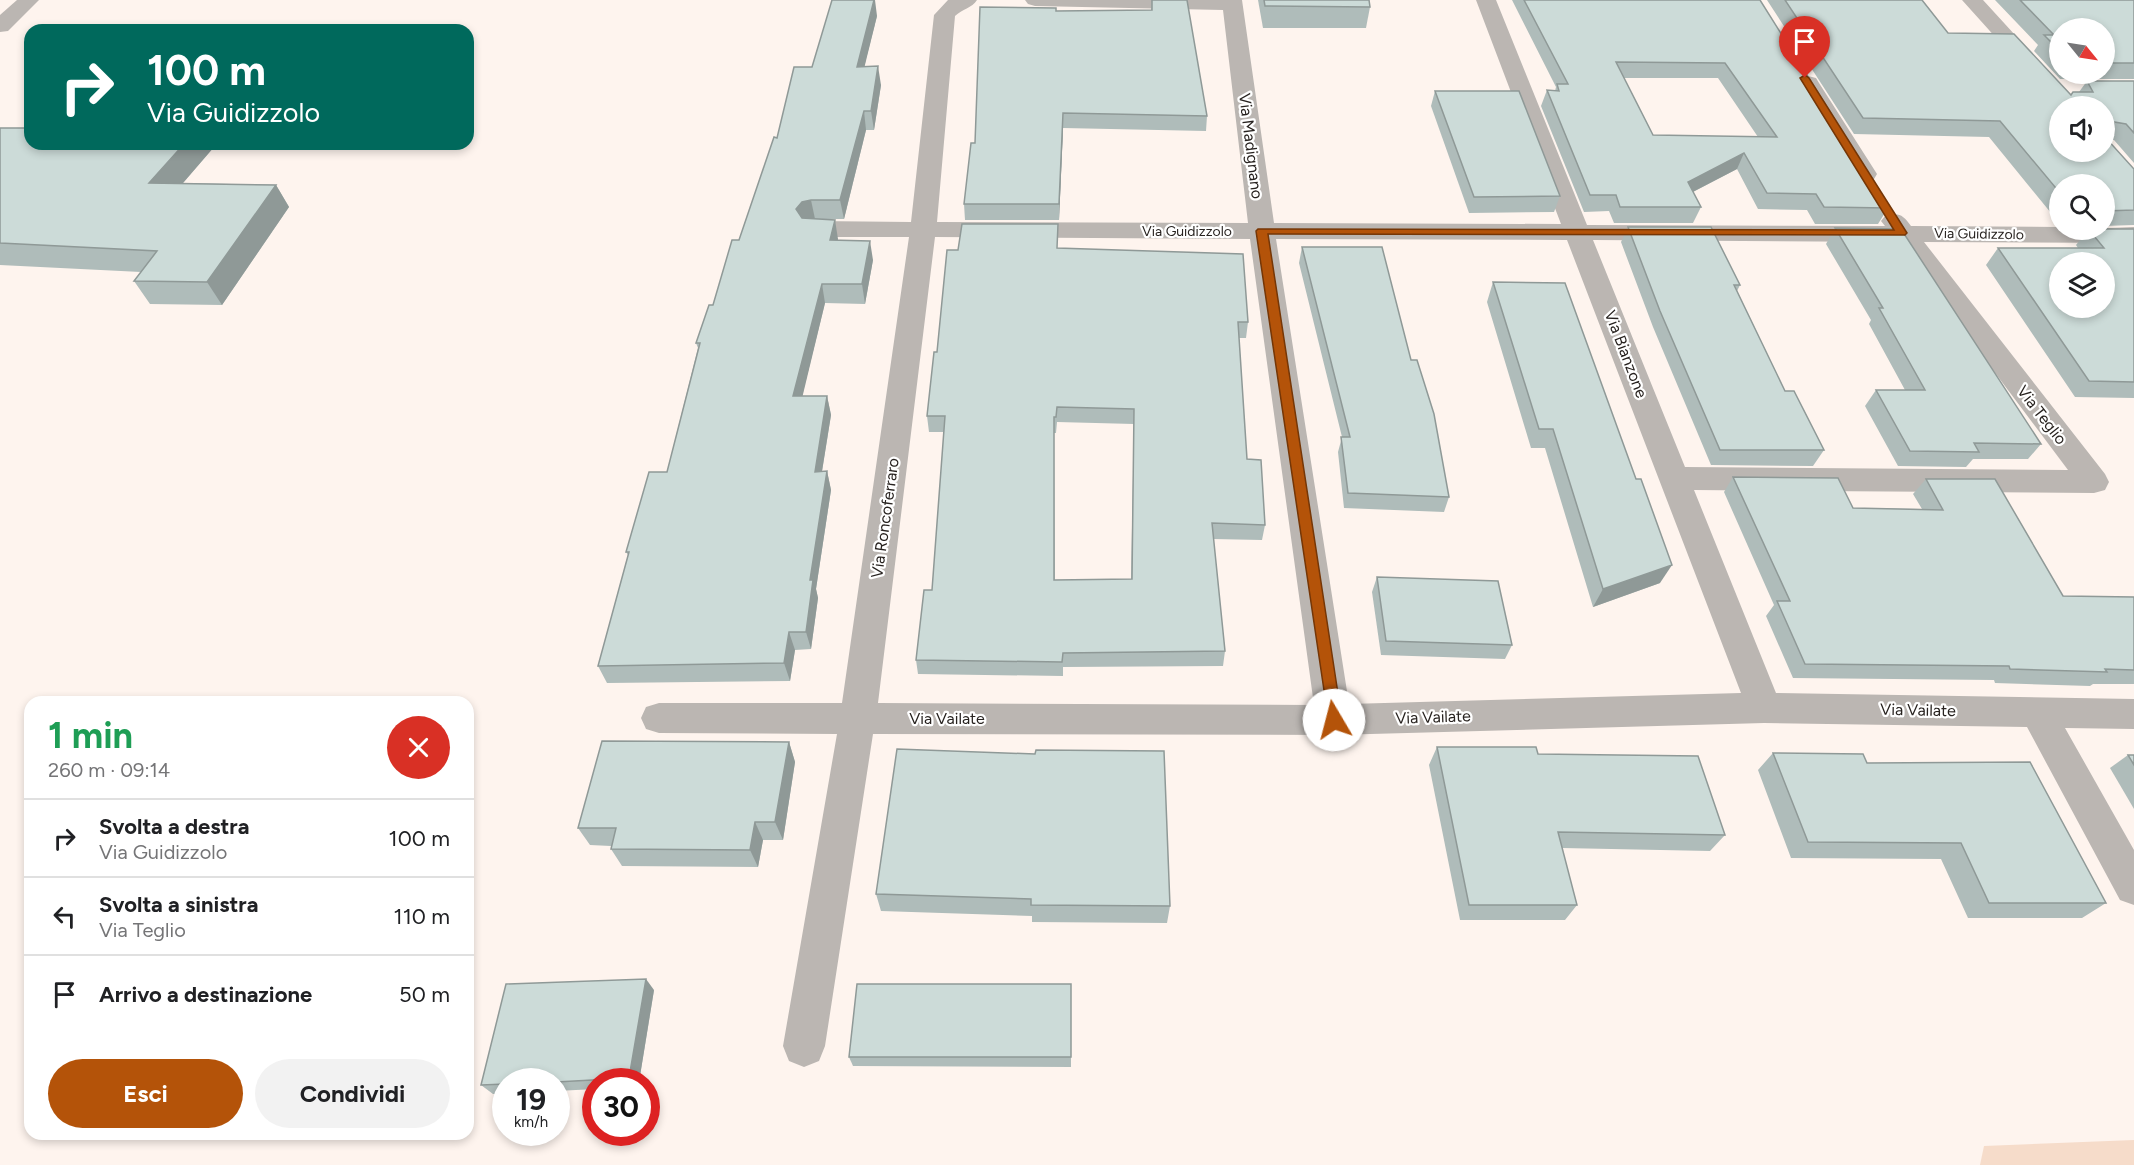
<!DOCTYPE html>
<html lang="it">
<meta charset="utf-8">
<style>
body{margin:0;font-family:Figtree,sans-serif;background:#f2f2f2;color:#202124;height:100vh;display:flex;flex-direction:column;font-size:22px;white-space:nowrap}
*{box-sizing:border-box;margin:0}
p{font-size:20px;color:#757577}
.icon{flex:none;width:33px;height:33px;fill:none;stroke:currentColor;stroke-width:2;stroke-linecap:round;stroke-linejoin:round}
.map{position:relative;flex:1;overflow:hidden}
.side{position:absolute;left:24px;top:696px;width:450px;height:444px;display:flex;flex-direction:column;background:#fff;border-radius:18px;box-shadow:0 3px 9px #0003}
.side>*{flex:none}
.guide{position:absolute;left:24px;top:24px;width:450px;height:126px;border-radius:18px;box-shadow:0 3px 9px #0003;background:#00695c;color:#fff;overflow:hidden}
.needle{width:39px;rotate:120deg}
.controls{position:absolute;left:2049px;top:18px;display:grid;gap:12px}
.controls a{display:grid;place-items:center;width:66px;height:66px;border-radius:50%;background:#fff;box-shadow:0 3px 9px #0003;font-size:30px}
.speed{position:absolute;left:492px;top:1068px;display:flex;gap:12px;font-size:30px;font-weight:700;text-align:center}
.speed>*{display:grid;place-content:center;width:78px;height:78px;border-radius:50%;background:#fff;box-shadow:0 3px 9px #0003;line-height:1}
.speed small{font-size:15px;font-weight:400}
.speed .limit{border:9px solid #d22;background:#fff;color:#111}
.pin{position:absolute;display:grid;place-items:center;width:51px;height:51px;color:#fff;margin:-62px -26px;border-radius:50% 50% 50% 0;rotate:-45deg;box-shadow:0 0 6px #0007}
.pin .icon{rotate:45deg}
.me{position:absolute;width:66px;margin:-33px;rotate:352deg;stroke-linejoin:round;filter:drop-shadow(0 0 4px #0008)}
.turn{display:flex;align-items:center;gap:21px;height:126px;padding:0 24px;font-size:27px}
.turn .icon{width:78px;height:78px;stroke-width:2.5}
.turn b{display:block;font-size:42px;line-height:51px}
.round{display:grid;place-items:center;flex:none;width:63px;height:63px;border-radius:32px;background:#f2f2f2}
.summary{display:flex;align-items:center;justify-content:space-between;height:102px;padding:0 24px}
h1{font-size:36px;font-weight:700;line-height:45px;color:#1e9e55}
.primary-button{display:flex;gap:12px;margin-top:auto;padding:12px 24px}
.primary-button a{flex:1;height:69px;border-radius:36px;background:#b45309;color:#fff;font-size:24px;font-weight:700;line-height:69px;text-align:center}
.primary-button a+a{background:#f2f2f2;color:#202124}
ul{padding:0;list-style:none}
li{display:flex;align-items:center;gap:18px;height:78px;padding:0 24px;border-top:2px solid #e0e0e0}
li div{flex:1}
li b{display:block;font-size:22px}
li em{font-style:normal}
.map>svg:first-child{display:block}
</style>
<div class="map">
<svg width="2134" height="1165" viewBox="0 0 2134 1165">
<rect width="100%" height="100%" fill="#fef4ee"/>
<polygon fill="#f6dcca" points="2134,1140 2134,1165 1980,1165 1984,1146"/>
<g fill="none" stroke-linecap="round" stroke-linejoin="round">
<g fill="#bbb6b2" fill-rule="evenodd">
<polygon points="17,0 39,0 8,31 0,32 0,15"/>
<path d="M948,0h29c-5,8 -15,9 -22,16l-18,206 311,1 -25,-213 -188,-4 -7,-2 -3,-4h217l32,223 287,1 -85,-224h20l91,225 298,1 -4,-5 4,-5c14,-4 18,-1 26,10l149,1v3l74,-3v16l-210,-1 181,232 4,8 -4,8 -11,3 -400,-3 82,203 358,6v30l-69,-1 69,122v55l-14,-5 -93,-173 -263,-4 -430,12 -461,-1 -48,312 -6,15 -15,6 -15,-6 -6,-15 54,-312 -178,-1 -13,-4 -5,-11 5,-11 13,-4h183l67,-466h-94l-9,-2 -4,-6 4,-6 9,-2 96,1 23,-207zM935,237l315,2 64,466 -436,-2zM1276,239l291,1 174,453 -392,11zM1593,240l304,2 171,228 -383,-3z"/>
<polygon points="1962,0 1983,0 2080,106 2060,106 2060,109"/>
<polygon points="1808,76 1816,78 1819,83 1877,174 1874,179 1865,181 1856,179 1853,174 1797,83 1800,78"/>
</g>
</g>
<g fill="#afbcba" fill-rule="evenodd">
<polygon points="1152,0 1207,116 1206,131 1063,128 1059,220 965,220 964,204 975,143 1056,11 1151,10"/>
<polygon points="1258,0 1369,0 1370,7 1366,28 1263,28"/>
<path d="M1512,0h248l74,118 -2,4 56,86 -10,16h-63l-8,-14 -49,-1 -21,-40 -44,23 8,15 -8,16h-79l-5,-12 -25,1 -43,-106 6,-16 8,1 1,-4zM1624,78h94l40,59 -105,-2z"/>
<polygon points="1767,0 1922,0 1948,33 2071,95 2079,92 2087,81 2134,81 2134,163 2114,140 2109,140 2108,141 2134,169 2134,225 2104,226 2104,184 2060,184 2060,224 1989,137 1854,134"/>
<path d="M1995,0h139v79h-74l-26,-28 4,-6zM2060,28h44v46h-44z"/>
<polygon points="877,16 864,67 881,85 874,130 866,130 844,219 815,219 838,239 838,241 873,260 865,304 825,303 802,396 827,396 831,415 822,471 827,471 831,490 816,589 818,598 811,649 795,650 790,681 607,683 598,666 628,555 626,552 667,472 698,348 696,343 713,305 739,240 777,138 812,67"/>
<polygon points="1435,91 1560,196 1554,212 1469,213 1431,106"/>
<polygon points="0,128 30,144 212,144 214,147 183,183 276,185 289,207 222,305 150,304 134,281 141,272 0,265"/>
<polygon points="1628,227 1740,285 1737,291 1785,391 1824,450 1813,466 1711,465 1653,327 1621,242"/>
<polygon points="1835,228 2041,444 2028,459 1973,459 1966,467 1898,466 1865,406 1876,390 1905,390 1869,324 1871,320 1826,244"/>
<polygon points="2134,229 2134,398 2075,397 1986,265 1998,248 2078,248 2076,245 2088,230"/>
<polygon points="1302,247 1411,360 1449,497 1444,512 1344,508 1338,452 1342,437 1299,263"/>
<path d="M1057,248l191,74 -2,16h-7l8,121 18,66 -3,15 -49,-1 12,112 -2,15 -160,1v9l-145,-2 -2,-14 16,-70 12,-158h-15l-2,-16 10,-64zM1057,422l77,2 -3,155 -76,1 -1,-147h2z"/>
<polygon points="1493,282 1636,479 1660,583 1593,607 1545,448 1531,448 1487,302"/>
<polygon points="1733,477 1853,508 1922,509 1913,494 1926,479 2063,596 2134,597 2134,684 2093,684 2090,686 1995,683 1994,680 1793,678 1766,616 1774,605 1724,492"/>
<polygon points="1377,577 1512,645 1505,659 1381,655 1372,592"/>
<polygon points="789,742 795,762 783,840 763,840 758,867 622,866 611,849 611,846 590,845 578,828"/>
<polygon points="1437,747 1538,754 1725,835 1710,851 1562,848 1577,905 1565,920 1460,920 1429,765"/>
<polygon points="1773,753 1867,763 2106,903 2082,918 1968,918 1941,859 1791,858 1758,770"/>
<polygon points="1035,754 1170,906 1167,923 1032,922 1032,916 881,911 876,894"/>
<polygon points="2128,755 2134,755 2134,809 2110,768"/>
<polygon points="1071,984 1071,1067 853,1066 849,1057"/>
<polygon points="654,990 639,1082 596,1082 596,1089 556,1091 556,1082 506,1082 506,1094 493,1094 481,1085"/>
</g>
<g fill="#8f9997">
<polygon points="874,0 875,0 877,16 860,85 857,67"/>
<polygon points="878,66 881,85 874,130 871,111"/>
<polygon points="864,111 866,130 844,219 840,200"/>
<polygon points="1063,113 1063,128 1059,220 1059,204"/>
<polygon points="184,144 212,144 214,147 164,205 149,183"/>
<polygon points="1744,153 1737,169 1681,198 1688,182"/>
<polygon points="276,185 289,207 222,305 207,282"/>
<polygon points="811,200 815,219 800,228 796,209 802,202"/>
<polygon points="835,220 838,239 833,260 830,240"/>
<polygon points="870,241 873,260 865,304 862,284"/>
<polygon points="822,284 825,303 798,415 793,396"/>
<polygon points="827,396 831,415 819,490 815,472"/>
<polygon points="827,471 831,490 816,589 818,598 811,649 806,632 810,580"/>
<polygon points="1672,565 1660,583 1593,607 1603,589"/>
<polygon points="789,632 795,650 790,681 784,663"/>
<polygon points="789,742 795,762 783,840 775,822"/>
<polygon points="755,822 763,840 758,867 750,850"/>
<polygon points="646,979 654,990 639,1082 632,1082 629,1078"/>
</g>
<g fill="#ccdbd8" stroke="#8f9997" stroke-width="1.5" fill-rule="evenodd">
<polygon points="832,0 874,0 857,67 878,66 871,111 864,111 840,200 811,200 802,202 796,209 802,218 835,220 830,240 870,241 862,284 822,284 793,396 827,396 815,472 827,471 810,580 813,580 806,632 789,632 784,663 598,666 629,552 626,552 649,472 667,472 700,343 696,343 709,305 713,305 732,240 739,240 774,137 777,138 794,67 812,67"/>
<polygon points="1152,0 1187,0 1207,116 1063,113 1059,204 964,204 971,143 975,143 980,7 1056,8 1056,11 1152,10"/>
<polygon points="1264,0 1369,0 1370,7 1265,6"/>
<path d="M1524,0h236l74,118h-5l59,90 -64,-1 -8,-13 -49,-1 -23,-40 -56,29 13,25h-81l-4,-12h-26l-43,-105 12,1 -2,-7h11zM1616,62l109,1 52,74 -124,-2z"/>
<path d="M1785,0h137l26,33 66,1 57,61 2,-3h20l-6,-11h47v52l-8,-9 -12,-2v12h-9v3l29,32v41l-30,1v-27h-44v9l-60,-72 -137,-3zM2060,106h44v46h-44z"/>
<polygon points="2020,0 2134,0 2134,63 2104,63 2104,28 2060,28 2060,51 2044,35 2054,35"/>
<polygon points="1435,91 1519,91 1560,196 1474,197"/>
<polygon points="0,128 30,128 30,144 184,144 149,183 276,185 207,282 134,281 157,251 0,243"/>
<path d="M962,224h96l-1,24 186,6 5,68h-10l9,137 14,1 4,65 -53,-2 13,128 -162,2 -1,9 -146,-2 8,-70h8l13,-174h-18l7,-64h3l10,-102h11zM1057,407l77,2 -2,170 -78,1v-163h2z"/>
<polygon points="1628,227 1711,227 1740,285 1734,285 1785,391 1794,391 1824,450 1720,450 1660,311"/>
<polygon points="1835,228 1901,229 2041,444 1974,443 1979,452 1910,451 1876,390 1925,390 1879,308 1883,308"/>
<path d="M2104,229h30v153l-45,-1 -91,-133h106l-15,-18zM2060,262h44v46h-44z"/>
<polygon points="1302,247 1382,247 1411,360 1417,360 1434,414 1449,497 1348,493 1341,437 1350,437"/>
<polygon points="1493,282 1565,283 1636,479 1641,479 1672,565 1603,589 1553,429 1539,429"/>
<polygon points="1733,477 1838,478 1853,508 1943,510 1926,479 1995,479 2063,596 2134,597 2134,670 2105,669 2107,672 2010,669 2009,666 1805,664 1777,601 1790,601"/>
<polygon points="1377,577 1498,581 1512,645 1386,641"/>
<polygon points="602,741 789,742 775,822 755,822 750,850 611,849 616,828 578,828"/>
<polygon points="1437,747 1536,747 1538,754 1698,756 1725,835 1558,832 1577,905 1469,905"/>
<polygon points="897,749 1035,754 1036,750 1164,751 1170,906 1031,905 1031,899 876,894"/>
<polygon points="1773,753 1863,754 1867,763 2030,762 2106,903 1989,903 1961,843 1808,842"/>
<polygon points="2128,755 2134,755 2134,765"/>
<polygon points="646,979 629,1078 556,1082 506,1082 506,1084 481,1085 506,984"/>
<polygon points="857,984 1071,984 1071,1057 849,1057"/>
</g>
<polygon fill="#b45309" stroke="#753606" stroke-width="1.5" points="1805,75 1809,78 1907,233 1905,235 1268,234 1342,720 1339,724 1334,726 1329,724 1256,231 1258,229 1894,230 1800,78"/>
<g text-anchor="middle" dominant-baseline="central" stroke-width="4.5" stroke-linejoin="round" paint-order="stroke">
<g font-size="14" fill="#27221f" stroke="#fff">
<text x="1187" y="231">Via Guidizzolo</text>
<text transform="translate(1979 234) rotate(1)">Via Guidizzolo</text>
</g>
<g font-size="16" fill="#27221f" stroke="#fff">
<text transform="translate(1251 146) rotate(83)">Via Madignano</text>
<text transform="translate(1626 354) rotate(69)">Via Bianzone</text>
<text transform="translate(2042 415) rotate(52)">Via Teglio</text>
<text transform="translate(885 518) rotate(-82)">Via Roncoferraro</text>
<text transform="translate(1918 710) rotate(1)">Via Vailate</text>
<text transform="translate(1433 717) rotate(-2)">Via Vailate</text>
<text x="947" y="718">Via Vailate</text>
</g>
</g>
</svg>
<div class="controls">
<a><svg class="needle" viewBox="-14 -14 28 28"><path d="M0-13l5 13h-10z" fill="#e53935"/><path d="M0 13l5-13h-10z" fill="#757577"/></svg></a>
<a><svg class="icon" aria-label="sound" viewBox="0 0 24 24"><path d="M4 9h4l5-4v14l-5-4H4zM17 9q2 3 0 6"/></svg></a>
<a><svg class="icon" aria-label="search" viewBox="0 0 24 24"><circle cx="10" cy="10" r="6"/><path d="M15 15l6 6"/></svg></a>
<a><svg class="icon" aria-label="layers" viewBox="0 0 24 24"><path d="M12 4l9 5-9 5-9-5zM3 14l9 5 9-5"/></svg></a>
</div>
<div class="speed"><div>19<small>km/h</small></div><div class="limit">30</div></div>
<div class="pin" style="left:1805px;top:78px;background:#d93025"><svg class="icon" aria-label="arrive" viewBox="0 0 24 24"><path d="M6 21V4h12l-3 4 3 4H6"/></svg></div>
<svg class="me" style="left:1334px;top:720px" viewBox="-20 -20 40 40"><circle r="19" fill="#fff"/><path d="M0-13L10 11 0 6-10 11z" fill="#b45309"/></svg>
<div class="guide">
<div class="turn"><svg class="icon" aria-label="right" viewBox="0 0 24 24"><path d="M7 20v-9h11M14 6l5 5-5 5"/></svg><div><b>100 m</b>Via Guidizzolo</div></div>
</div>
<section class="side">
<div class="summary"><div><h1>1 min</h1><p>260 m · 09:14</p></div><a class="round" style="background:#d93025;color:#fff"><svg class="icon" aria-label="close" viewBox="0 0 24 24"><path d="M6 6l12 12M18 6L6 18"/></svg></a></div>
<ul>
<li><svg class="icon" aria-label="right" viewBox="0 0 24 24"><path d="M7 20v-9h11M14 6l5 5-5 5"/></svg><div><b>Svolta a destra</b><p>Via Guidizzolo</p></div><em>100 m</em></li>
<li><svg class="icon" aria-label="left" viewBox="0 0 24 24"><path d="M17 20v-9H6M10 6l-5 5 5 5"/></svg><div><b>Svolta a sinistra</b><p>Via Teglio</p></div><em>110 m</em></li>
<li><svg class="icon" aria-label="arrive" viewBox="0 0 24 24"><path d="M6 21V4h12l-3 4 3 4H6"/></svg><div><b>Arrivo a destinazione</b></div><em>50 m</em></li>
</ul>
<div class="primary-button"><a>Esci</a><a>Condividi</a></div>
</section>
</div>
